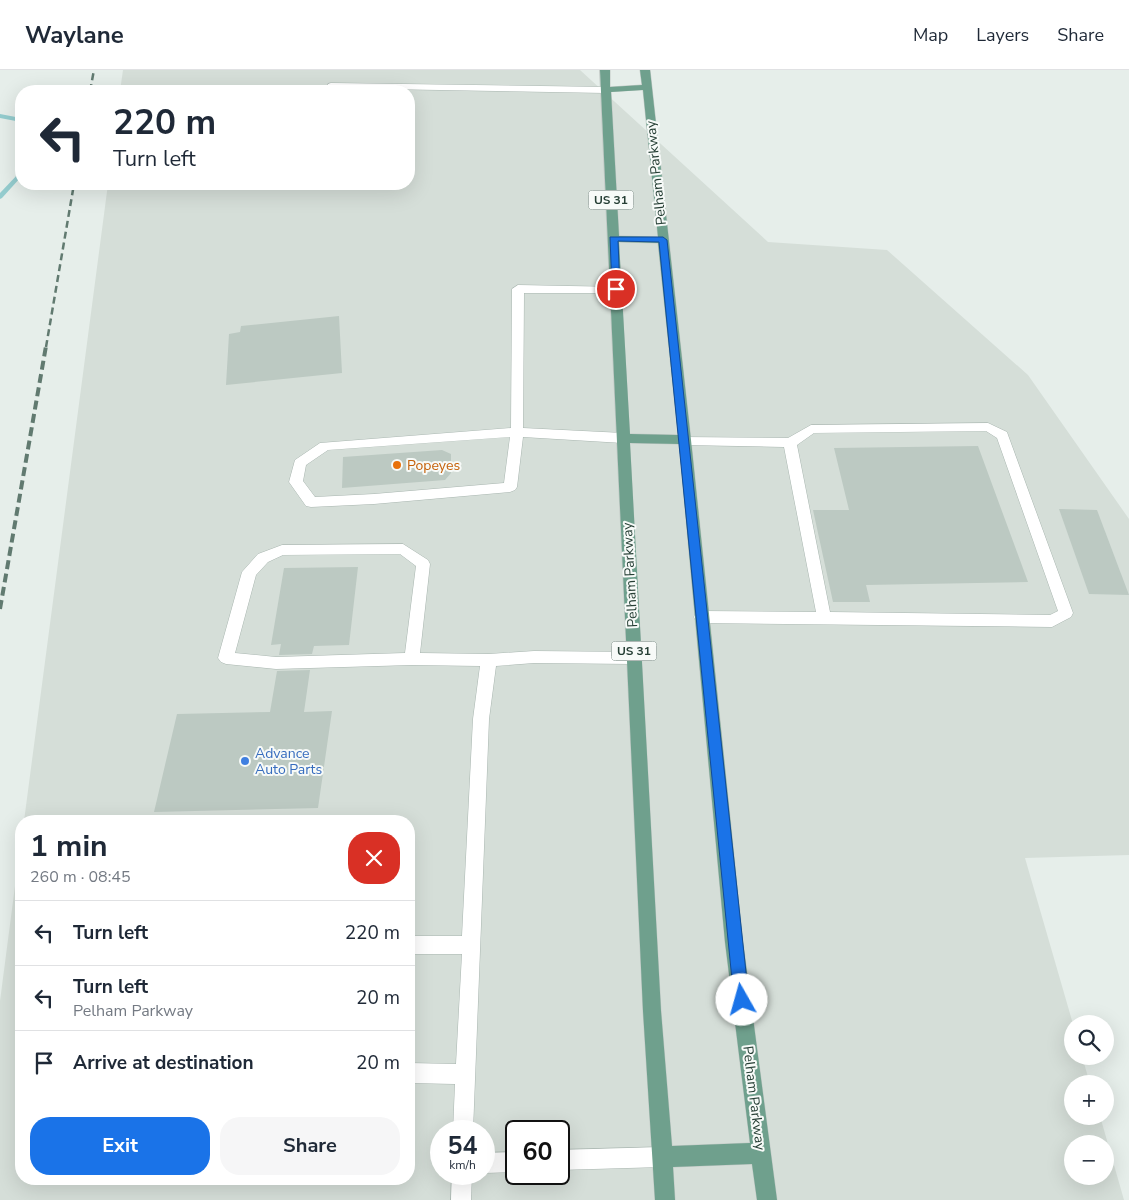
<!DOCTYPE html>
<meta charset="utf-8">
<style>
body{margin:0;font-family:"Nunito Sans",sans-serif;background:#f6f6f7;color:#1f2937;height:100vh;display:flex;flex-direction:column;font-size:19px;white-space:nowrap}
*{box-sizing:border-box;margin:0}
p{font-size:16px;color:#747a83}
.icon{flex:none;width:28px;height:28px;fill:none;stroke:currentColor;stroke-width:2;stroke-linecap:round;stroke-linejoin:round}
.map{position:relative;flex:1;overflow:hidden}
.side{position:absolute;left:15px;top:745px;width:400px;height:370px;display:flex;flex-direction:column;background:#fff;border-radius:20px;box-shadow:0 5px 20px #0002}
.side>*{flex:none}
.top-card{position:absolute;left:15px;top:15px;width:400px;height:105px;border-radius:20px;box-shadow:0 5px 20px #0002;background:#fff;color:#1f2937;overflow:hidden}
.buttons{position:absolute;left:1064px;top:945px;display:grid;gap:10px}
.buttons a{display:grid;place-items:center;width:50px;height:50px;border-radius:50%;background:#fff;box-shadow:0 5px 20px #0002;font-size:25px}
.speed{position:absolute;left:430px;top:1050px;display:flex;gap:10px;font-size:25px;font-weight:700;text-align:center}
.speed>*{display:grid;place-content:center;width:65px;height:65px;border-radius:50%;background:#fff;box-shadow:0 5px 20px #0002;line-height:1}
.speed small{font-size:12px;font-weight:400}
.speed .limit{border:2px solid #111;border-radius:8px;background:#fff;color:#111}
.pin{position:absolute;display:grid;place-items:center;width:42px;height:42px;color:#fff;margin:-21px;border:2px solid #fff;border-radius:50%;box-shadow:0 1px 5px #0007}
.me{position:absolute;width:55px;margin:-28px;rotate:353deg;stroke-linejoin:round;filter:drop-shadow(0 0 4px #0008)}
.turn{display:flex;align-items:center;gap:18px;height:105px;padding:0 15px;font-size:22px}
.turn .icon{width:65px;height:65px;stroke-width:2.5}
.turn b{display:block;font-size:35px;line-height:42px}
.round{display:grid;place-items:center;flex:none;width:52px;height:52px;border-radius:20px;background:#f6f6f7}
.head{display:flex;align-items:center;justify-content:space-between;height:85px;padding:0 15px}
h1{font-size:30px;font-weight:700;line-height:38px}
.primary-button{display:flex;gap:10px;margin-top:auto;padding:10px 15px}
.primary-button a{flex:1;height:58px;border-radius:20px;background:#1a73e8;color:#fff;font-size:20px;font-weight:700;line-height:58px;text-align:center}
.primary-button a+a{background:#f6f6f7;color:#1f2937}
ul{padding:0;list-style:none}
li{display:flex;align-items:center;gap:15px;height:65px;padding:0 15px;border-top:1px solid #e0e1e3}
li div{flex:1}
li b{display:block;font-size:19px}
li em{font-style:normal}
header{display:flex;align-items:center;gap:30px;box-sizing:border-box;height:70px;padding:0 25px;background:#fff;border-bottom:1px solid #e0e1e3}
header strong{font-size:24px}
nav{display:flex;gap:28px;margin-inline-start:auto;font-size:18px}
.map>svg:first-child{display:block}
</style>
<header>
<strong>Waylane</strong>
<nav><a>Map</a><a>Layers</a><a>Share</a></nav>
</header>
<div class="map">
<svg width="1129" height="1130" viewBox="0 0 1129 1130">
<rect width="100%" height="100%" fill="#e6eeea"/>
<path fill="#d5ded8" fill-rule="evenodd" d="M123,0h457l188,172 119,8 141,125 101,144v336l-104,3 48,166 -1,32h10l8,28h-18v32h28l24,84h-1124v-199l21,-161v339h388v-358h-385l84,-637h301v-93h-289zM441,1061h43v43h-43zM516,1061h43v43h-43zM1072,1074h33v32h-33z"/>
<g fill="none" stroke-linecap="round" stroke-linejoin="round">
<g fill="#94ccce" fill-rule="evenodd">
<polygon points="0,44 21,48 21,52 0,48"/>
<polygon points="21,102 21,107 2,128 0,129 0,123 19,103"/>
</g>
</g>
<g fill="#bcc9c2">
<polygon points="339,246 342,303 226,315 229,264 240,262 241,256"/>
<polygon points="978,376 1028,512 866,515 870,532 833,532 813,440 849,440 834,378"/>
<polygon points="442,380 451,384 451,403 445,410 342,418 343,387"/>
<polygon points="1059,439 1097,440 1129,525 1089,524"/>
<polygon points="358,497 349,575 314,576 312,584 279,585 281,574 271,575 284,498"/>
<polygon points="310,600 304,642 332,641 318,738 154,742 177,644 270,642 277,601"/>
</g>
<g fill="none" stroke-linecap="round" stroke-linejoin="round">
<g stroke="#a9b6b0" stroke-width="1">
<g id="lane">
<polygon points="331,13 606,17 611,20 606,23 328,18 328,14"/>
<path d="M518,215l102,2 2,2 -6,4h-92l-1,135 100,5 5,2 1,3 -1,3 -5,2 -100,-6 -6,50 -2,3 -5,2 -136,12 -63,3 -5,-1 -17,-24 6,-22 25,-17 191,-15 1,-139zM510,367l-6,46 -130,11 -59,3 -12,-16 3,-16 22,-15z"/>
<path d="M988,353l19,9 1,3 65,178 -2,4 -19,10 -351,-4 -5,-2 -2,-4 2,-4 5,-2 115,1 -32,-165 -99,-2 -5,-2 -1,-3 1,-3 108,1 23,-13zM986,361l11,7 61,173 -8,4 -220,-3 -33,-167 17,-12z"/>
<path d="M403,474l25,16 2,4 -10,89 69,1 45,-3 100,1 5,2 3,4 -3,4 -5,2 -100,-1 -38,3 -7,53 -16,412h-20l2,-47 -46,-1v-20l47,1 6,-110h-53v-18h53l11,-217 7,-53 -68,-1 -136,4 -50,-5 -5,-2 -3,-4 24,-86 16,-18 24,-9zM400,484l16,12 -11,87 -129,4 -41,-4 21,-78 12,-13 15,-7z"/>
<polygon points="662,1077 669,1080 672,1087 669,1094 662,1097 559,1100 559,1080"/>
<polygon points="516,1082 516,1102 484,1103 484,1083"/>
<polygon points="452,1104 472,1104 471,1130 451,1130"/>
</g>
</g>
<g stroke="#c2c9c6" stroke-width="1">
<path id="primary" d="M600,0h10v17l32,-2 -2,-15h10l41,370 52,502 34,258h-20l-5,-36 -79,3 2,33h-20l-12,-189zM643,20l15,147 -39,-1 -8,-144zM619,172l39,1 20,192 -48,-1zM630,373l49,1 46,498 25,201 -78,3 -11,-135z"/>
</g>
<use href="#lane" fill="#fff" fill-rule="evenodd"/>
<use href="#primary" fill="#6fa08d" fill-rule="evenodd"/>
<g stroke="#617a70" stroke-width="2.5" stroke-dasharray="7 4" stroke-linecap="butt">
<polyline points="90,21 94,0"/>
<polyline points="46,277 74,114"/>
</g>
<polyline stroke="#617a70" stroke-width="4" stroke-dasharray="9 4.5" stroke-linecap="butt" points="0,539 46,276"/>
</g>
<polygon fill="#1a73e8" stroke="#114b97" points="610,167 663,167 667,170 749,930 747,935 742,937 737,935 734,930 659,172 618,171 620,219 616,222 612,219"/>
<circle fill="#e8710a" stroke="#f7faf8" stroke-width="2" cx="397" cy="395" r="5"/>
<circle fill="#3f7fe0" stroke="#f7faf8" stroke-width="2" cx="245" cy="691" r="5"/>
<g text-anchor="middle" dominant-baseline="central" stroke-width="4" stroke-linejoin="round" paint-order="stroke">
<g fill="#f7faf8" stroke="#657770" stroke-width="1">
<rect x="588.5" y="120.5" width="45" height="19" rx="4"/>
<rect x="611.5" y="571.5" width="45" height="19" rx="4"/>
</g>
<g font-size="12" font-weight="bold" fill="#263f35">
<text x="611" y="130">US 31</text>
<text x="634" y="581">US 31</text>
</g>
<g font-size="14" fill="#263f35" stroke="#f7faf8">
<text transform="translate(656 103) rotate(-96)">Pelham Parkway</text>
<text transform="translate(630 505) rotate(-93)">Pelham Parkway</text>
<text transform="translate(754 1028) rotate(83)">Pelham Parkway</text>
</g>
<g font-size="14" fill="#c56008" stroke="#f7faf8" text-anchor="start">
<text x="407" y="395">Popeyes</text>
</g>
<g font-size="14" fill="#366cbe" stroke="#f7faf8" text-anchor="start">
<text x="255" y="683">Advance<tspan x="255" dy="16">Auto Parts</tspan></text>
</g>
</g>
</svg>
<div class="buttons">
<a><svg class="icon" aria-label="search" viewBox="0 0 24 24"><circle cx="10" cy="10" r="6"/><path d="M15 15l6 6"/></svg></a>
<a>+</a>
<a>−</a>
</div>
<div class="speed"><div>54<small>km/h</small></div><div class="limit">60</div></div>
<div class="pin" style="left:616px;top:219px;background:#d93025"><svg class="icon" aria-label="arrive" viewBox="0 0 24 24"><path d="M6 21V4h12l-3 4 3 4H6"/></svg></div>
<svg class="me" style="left:742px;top:930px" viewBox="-20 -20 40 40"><circle r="19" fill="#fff"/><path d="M0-13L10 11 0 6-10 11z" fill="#1a73e8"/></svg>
<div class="top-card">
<div class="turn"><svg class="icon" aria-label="left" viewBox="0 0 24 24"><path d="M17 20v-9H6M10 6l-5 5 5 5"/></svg><div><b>220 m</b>Turn left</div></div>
</div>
<section class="side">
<div class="head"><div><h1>1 min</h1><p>260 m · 08:45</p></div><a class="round" style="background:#d93025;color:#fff"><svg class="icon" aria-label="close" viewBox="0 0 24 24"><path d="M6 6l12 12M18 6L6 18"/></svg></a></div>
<ul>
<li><svg class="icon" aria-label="left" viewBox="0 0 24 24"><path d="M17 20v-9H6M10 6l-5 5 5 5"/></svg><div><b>Turn left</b></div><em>220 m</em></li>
<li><svg class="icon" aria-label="left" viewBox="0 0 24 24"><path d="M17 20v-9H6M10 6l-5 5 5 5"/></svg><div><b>Turn left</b><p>Pelham Parkway</p></div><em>20 m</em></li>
<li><svg class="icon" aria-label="arrive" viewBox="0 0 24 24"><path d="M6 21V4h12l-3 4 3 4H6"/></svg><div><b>Arrive at destination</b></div><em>20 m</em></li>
</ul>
<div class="primary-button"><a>Exit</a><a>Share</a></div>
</section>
</div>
